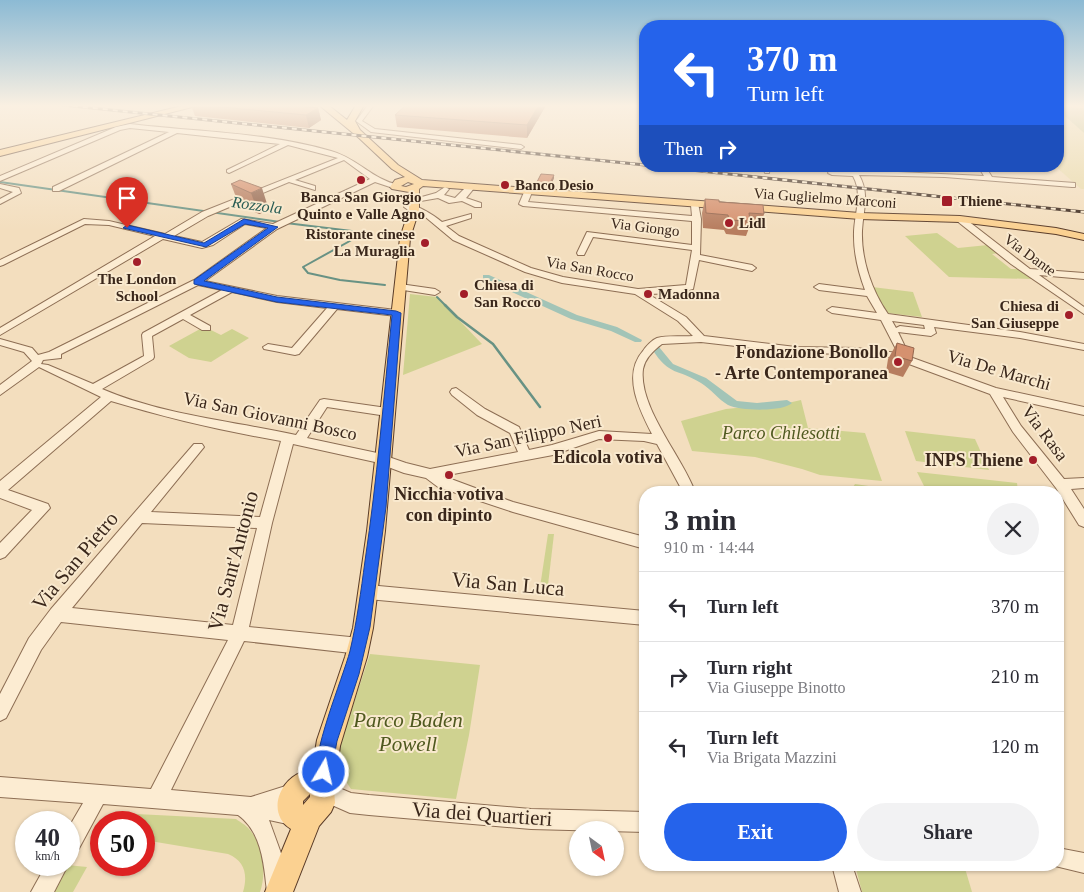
<!DOCTYPE html>
<meta charset="utf-8">
<style>
body{margin:0;font-family:"Times New Roman",serif;background:#f2f2f3;color:#2b2b33;height:100vh;display:flex;flex-direction:column;font-size:19px;white-space:nowrap}
*{box-sizing:border-box;margin:0}
p{font-size:16px;color:#7c7c81}
.icon{flex:none;width:28px;height:28px;fill:none;stroke:currentColor;stroke-width:2;stroke-linecap:round;stroke-linejoin:round}
.map{position:relative;flex:1;overflow:hidden}
.side{position:absolute;left:639px;top:486px;width:425px;height:385px;display:flex;flex-direction:column;background:#fff;border-radius:20px;box-shadow:0 1px 4px #0004}
.side>*{flex:none}
.top-card{position:absolute;left:639px;top:20px;width:425px;height:152px;border-radius:20px;box-shadow:0 1px 4px #0004;background:#2563eb;color:#fff;overflow:hidden}
.needle{width:32px;rotate:147deg}
.controls{position:absolute;left:569px;top:821px;display:grid;gap:10px}
.controls a{display:grid;place-items:center;width:55px;height:55px;border-radius:50%;background:#fff;box-shadow:0 1px 4px #0004;font-size:25px}
.speed{position:absolute;left:15px;top:811px;display:flex;gap:10px;font-size:25px;font-weight:700;text-align:center}
.speed>*{display:grid;place-content:center;width:65px;height:65px;border-radius:50%;background:#fff;box-shadow:0 1px 4px #0004;line-height:1}
.speed small{font-size:12px;font-weight:400}
.speed .limit{border:8px solid #d22;background:#fff;color:#111}
.pin{position:absolute;display:grid;place-items:center;width:42px;height:42px;color:#fff;margin:-51px -21px;border-radius:50% 50% 50% 0;rotate:-45deg;box-shadow:0 0 5px #0007}
.pin .icon{rotate:45deg}
.me{position:absolute;width:55px;margin:-28px;rotate:9deg;stroke-linejoin:round;filter:drop-shadow(0 0 4px #0008)}
.turn{display:flex;align-items:center;gap:18px;height:105px;padding:0 25px;font-size:22px}
.turn .icon{width:65px;height:65px;stroke-width:2.5}
.turn b{display:block;font-size:35px;line-height:42px}
.then{display:flex;align-items:center;height:48px;padding:0 25px;background:#0003;gap:10px;font-size:19px}
.round{display:grid;place-items:center;flex:none;width:52px;height:52px;border-radius:26px;background:#f2f2f3}
.head{display:flex;align-items:center;justify-content:space-between;height:85px;padding:0 25px}
h1{font-size:30px;font-weight:800;line-height:38px}
.cta{display:flex;gap:10px;margin-top:auto;padding:10px 25px}
.cta a{flex:1;height:58px;border-radius:30px;background:#2563eb;color:#fff;font-size:20px;font-weight:800;line-height:58px;text-align:center}
.cta a+a{background:#f2f2f3;color:#2b2b33}
ul{padding:0;list-style:none}
li{display:flex;align-items:center;gap:15px;height:70px;padding:0 25px;border-top:1px solid #e1e1e2}
li div{flex:1}
li b{display:block;font-size:19px}
li em{font-style:normal}
.map>svg:first-child{display:block}
</style>
<div class="map">
<svg width="1084" height="892" viewBox="0 0 1084 892">
<rect width="100%" height="100%" fill="#f3debe"/>
<polygon fill="#e9daaa" points="1058,110 1084,133 1084,189 1081,189 1055,166 1058,166"/>
<g fill="#cfd290">
<polygon points="937,233 958,248 988,245 999,253 992,254 1011,269 1019,269 1032,279 949,277 905,236"/>
<polygon points="872,287 913,292 922,317 887,313"/>
<polygon points="410,294 437,297 482,344 403,375"/>
<polygon points="200,329 204,331 209,329 221,335 232,329 249,338 211,362 189,358 169,346"/>
<polygon points="801,400 808,428 865,433 882,481 820,475 802,469 755,457 692,451 681,421 726,409 746,407 766,408"/>
<polygon points="905,431 975,439 989,470 916,461"/>
<polygon points="917,472 1017,483 1018,492 927,492"/>
<polygon points="855,484 909,492 911,492 850,492"/>
<polygon points="548,534 554,534 548,585 540,587"/>
<polygon points="370,654 480,665 469,735 456,799 351,789 341,774 337,754"/>
<path d="M116,813l120,6c4,3 10,6 13,10 14,15 18,44 11,63h-17c5,-17 2,-31 -15,-38l-84,-14v-18h-32z"/>
<polygon points="67,865 87,867 73,892 52,892"/>
<polygon points="855,865 964,865 972,892 862,892"/>
</g>
<polygon fill="#c3c591" points="1058,107 1084,108 1084,133 1058,110"/>
<g fill="none" stroke-linecap="round" stroke-linejoin="round">
<g stroke="#689284" stroke-width="2">
<polyline points="0,182 280,222"/>
<polyline points="286,223 360,232 357,237 303,267 308,273 340,280 385,285"/>
<polyline points="437,297 446,306"/>
</g>
<polyline stroke="#689284" stroke-width="2.5" points="445,305 457,317 493,344 540,407"/>
<g fill="#a2c4b7" fill-rule="evenodd">
<polygon points="483,275 489,275 577,315 617,327 642,340 641,342 635,342 611,331 571,319 483,279"/>
<path d="M656,346l3,1 14,17 33,14 31,23 20,2 30,-3 5,3c-9,9 -52,8 -64,2 -10,-6 -17,-16 -27,-22 -24,-15 -31,-6 -49,-34z"/>
</g>
<g stroke="#8d6e54" stroke-width="2">
<g id="minor">
<polygon points="368,105 374,105 362,121 375,129 521,145 524,147 521,149 371,132 356,121"/>
<path d="M130,124c67,8 136,8 201,27 26,7 42,29 68,34v4h-3l-21,-7 -98,47 -72,52 72,15 119,14 5,3 -5,3 -59,-7 -38,45 -4,1 -31,-6 -1,-2 5,-3 24,4 35,-40 -50,-6 -45,-10 -42,23 20,11v4h-8l-19,-11 -31,17 2,21 -1,2 -51,30c61,26 130,32 194,46l24,-35 4,-1 63,9 6,4 -6,4 -60,-9 -20,31 70,15 29,10 24,6 88,-17 -8,-19 -33,-18 -25,-20 -2,-3 2,-3 4,-1 29,21 34,18 10,23 23,-5 47,-14 53,3c-13,-25 -30,-59 -9,-83 3,-5 9,-11 14,-13 11,-3 25,-1 36,-2l-15,-15 -43,-27 -73,-11 -37,-11 -72,-32 -30,-25 -12,-3 -7,-5v-4c10,0 30,12 38,19l29,-8v4l-25,8 13,10 72,32 32,9 75,12 48,-4 6,-35 -99,-13 -9,18h-6l-1,-2 10,-21 105,13v-24l-169,-15 -4,-2 6,-14 7,2 -4,10 164,14 -1,-11 7,-2 3,16 -1,36 52,10 4,3 -4,3 -53,-11 -6,29 -16,4 -29,1 38,23 18,19 92,11 60,1 42,5 -17,-33 -49,-7 -5,-3 5,-3 45,6 -10,-17 -48,-6 -5,-3 5,-3 46,6c-6,-16 -11,-35 -11,-53 -1,-22 10,-41 -1,-61l-21,-1 -4,-2 1,-2 19,1 -4,-6h7l4,4 129,6 -6,-10h7l7,11 83,6v4h-3l-127,-10 -86,-2c11,19 4,35 3,56 -1,29 10,60 26,83l132,18 64,12v6l-64,-12 -86,-11 2,6 -5,3 -33,-4 12,25 86,31 88,19v8l-81,-18 18,29 43,53 20,-1v10l-13,1 13,20v18l-5,-2 -23,-37 -43,-56 -23,-38 -100,-37 -34,-3 -60,-1 -95,-11 -39,2c-8,6 -17,14 -19,25 -5,38 40,89 52,123h-12l-26,-48 -13,-3 -45,-2 -46,16 -110,21 70,26 132,35v12l-132,-37 -75,-25 -12,-9 -22,-5 -29,-11 -82,-18 -21,79 -23,104 111,11 6,2 2,6 -2,6 -6,2 -116,-13 -73,149 80,7 41,-13 7,3 3,7 -3,7 -10,4 10,3 3,7 -3,7 -7,3 -23,-5 13,36 7,36h-22c-3,-27 -5,-60 -29,-77l-135,-11 -27,50 -7,3v-30l14,-24 -83,-6v-20l151,12 77,-149 -167,-18 -20,28 -35,68 -6,3v-27l29,-56 22,-29 143,-165h8l2,3 -53,65 109,5 21,-76c-58,-10 -114,-23 -170,-40l-103,89 40,14 2,4 -45,49 -5,2v-16l32,-33 -32,-12v-17l101,-84 -62,-30 -39,28v-10l32,-24 -8,-9 -24,-7v-6l32,9 6,7 11,-3 145,-72 73,-52 -22,-4 -32,21 -11,3 -39,-9 -163,96v-7l155,-92 -46,-11 -24,-1 -82,41 -3,1v-6l84,-41 25,2 56,13 37,-22 136,-54 -50,-13 -59,28 -2,-1v-2l53,-26 -103,-11 -118,58h-6v-4l116,-55 -39,-4 -10,2 -120,51v-5l116,-49zM344,160l26,19 -97,45 -32,-5 -39,23 -28,-6 34,-20 81,-34 26,8v-4l-20,-6zM198,285l24,5 -79,43 -1,2 2,21 -51,28 -45,-19 -7,-1 2,-4 18,-2v-4zM892,321l32,4 1,4 -25,-3 -4,2zM142,523l115,5 -24,97 -161,-17z"/>
<polygon points="763,166 770,166 769,173 765,173"/>
<polygon points="1012,166 1037,166 1039,168 1036,170"/>
<polygon points="0,184 19,188 21,193 0,204 0,199 13,192 0,188"/>
<polygon points="468,185 475,187 466,198 481,203 481,207 475,207 462,201 449,203 438,198 415,202 411,200 436,193 445,187 449,189 444,195 455,198"/>
<polygon points="957,217 963,217 1030,269 1084,273 1084,279 1039,275 1084,307 1084,314 1011,264 957,221"/>
<polygon points="400,284 435,289 440,292 435,295 397,289 395,287"/>
<polygon points="368,585 645,611 645,625 368,599 363,597 360,592 363,587"/>
<polygon points="323,781 351,793 369,795 531,809 645,812 645,832 531,829 369,815 350,813 316,798 313,791 316,784"/>
<polygon points="1058,848 1084,853 1084,873 1051,865 1058,865"/>
<polygon points="46,865 68,865 54,892 31,892"/>
<polygon points="832,865 852,865 861,892 839,892"/>
</g>
</g>
<g stroke="#5a3c29" stroke-width="2">
<g id="major">
<polygon points="186,105 200,105 0,156 0,150"/>
<path d="M319,105h9l19,15 9,-15h8l-9,16 5,9 38,35 24,15 438,33 100,3 96,12 28,6v6l-28,-6 -96,-12 -100,-3 -437,-33 -4,3v21l-9,28 -25,293 -12,97 -6,29 -27,89 -6,43 1,14 -4,9 -12,14 -26,66h-28l26,-63c-28,-17 -8,-58 21,-59l5,-30 28,-83 8,-29 14,-97 33,-293 9,-28v-18l-17,-3 -2,-2 5,-7 10,-3 -13,-8 -33,-31zM408,182l6,2 -8,3 -5,-1zM310,794v3l-7,8v-4z"/>
</g>
</g>
<use href="#minor" fill="#fcecd2" fill-rule="evenodd"/>
<use href="#major" fill="#fbd191" fill-rule="evenodd"/>
<g stroke="#3a271b" stroke-width="3">
<g id="rail">
<polyline points="63,105 645,165"/>
<polyline points="653,166 1084,212"/>
</g>
</g>
<use href="#rail" stroke="#f9e9ce" stroke-width="2" stroke-dasharray="5" stroke-linecap="butt"/>
</g>
<g fill="#b77d5f">
<polygon points="191,105 290,105 318,108 321,120 309,128 195,116"/>
<polygon points="406,105 546,105 545,107 527,138 397,127 395,115"/>
<polygon points="554,178 550,187 537,186 537,182"/>
<polygon points="240,180 269,210 259,214 239,205 231,184"/>
<polygon points="705,199 764,214 760,228 749,228 746,236 726,234 724,230 703,228 702,213"/>
<polygon points="897,343 912,361 903,377 886,372 888,359"/>
</g>
<g fill="#95664e">
<polygon points="539,105 546,105 545,107 527,138 527,125"/>
<polygon points="318,108 321,120 309,128 306,115"/>
<polygon points="554,175 554,178 550,187 550,183"/>
<polygon points="262,188 269,210 259,214 251,193"/>
</g>
<g fill="#d5916f" stroke="#95664e">
<polygon points="201,105 290,105 318,108 306,115"/>
<polygon points="406,105 539,105 527,125 395,115"/>
<polygon points="541,174 554,175 550,183 537,182"/>
<polygon points="240,180 262,188 251,193 231,184"/>
<polygon points="705,199 719,200 719,202 763,205 764,214 749,213 750,221 729,220 728,215 706,213"/>
<polygon points="897,343 914,348 912,361 895,356"/>
</g>
<linearGradient id="sky" x2="0" y2="1"><stop stop-color="#8cbad4"/><stop offset="0.46" stop-color="#faf0e2"/><stop offset="1" stop-color="#faf0e2" stop-opacity="0"/></linearGradient>
<rect width="1084" height="230" fill="url(#sky)"/>
<path fill="#2563eb" stroke="#184099" d="M244,219l34,8 -74,54 73,16 119,14 5,2 -15,194 -16,120 -11,47 -22,67 -7,38 -6,2 -6,-2c-9,-21 25,-101 32,-128 7,-30 11,-60 15,-90 12,-81 19,-164 27,-246l-115,-13 -83,-18v-4l74,-52 -23,-4 -39,23 -83,-19 4,-3 77,18z"/>
<g fill="#a21e29" stroke="#f9e9ce" stroke-width="2">
<circle cx="361" cy="180" r="5"/>
<circle cx="505" cy="185" r="5"/>
<rect x="941" y="195" width="12" height="12" rx="2.5"/>
<circle cx="729" cy="223" r="5"/>
<circle cx="425" cy="243" r="5"/>
<circle cx="137" cy="262" r="5"/>
<circle cx="464" cy="294" r="5"/>
<circle cx="648" cy="294" r="5"/>
<circle cx="1069" cy="315" r="5"/>
<circle cx="898" cy="362" r="5"/>
<circle cx="608" cy="438" r="5"/>
<circle cx="1033" cy="460" r="5"/>
<circle cx="449" cy="475" r="5"/>
</g>
<g text-anchor="middle" dominant-baseline="central" stroke-width="4" stroke-linejoin="round" paint-order="stroke">
<g font-size="15" font-weight="bold" fill="#3a271b" stroke="#f9e9ce" text-anchor="start">
<text x="515" y="185">Banco Desio</text>
<text x="361" y="197" text-anchor="middle">Banca San Giorgio<tspan x="361" dy="17">Quinto e Valle Agno</tspan></text>
<text x="958" y="201">Thiene</text>
<text x="739" y="223">Lidl</text>
<text x="415" y="234" text-anchor="end">Ristorante cinese<tspan x="415" dy="17">La Muraglia</tspan></text>
<text x="137" y="279" text-anchor="middle">The London<tspan x="137" dy="17">School</tspan></text>
<text x="474" y="285">Chiesa di<tspan x="474" dy="17">San Rocco</tspan></text>
<text x="658" y="294">Madonna</text>
<text x="1059" y="306" text-anchor="end">Chiesa di<tspan x="1059" dy="17">San Giuseppe</tspan></text>
</g>
<g font-size="15" fill="#3a271b" stroke="#f9e9ce">
<text transform="translate(825 198) rotate(4)">Via Guglielmo Marconi</text>
<text transform="translate(645 227) rotate(7)">Via Giongo</text>
<text transform="translate(1030 255) rotate(36)">Via Dante</text>
<text transform="translate(590 269) rotate(10)">Via San Rocco</text>
</g>
<g font-size="16" font-style="italic" fill="#285c54" stroke="#f9e9ce">
<text transform="translate(257 205) rotate(8)">Rozzola</text>
</g>
<g font-size="18" font-weight="bold" fill="#3a271b" stroke="#f9e9ce" text-anchor="end">
<text x="888" y="352">Fondazione Bonollo<tspan x="888" dy="21">- Arte Contemporanea</tspan></text>
<text x="608" y="457" text-anchor="middle">Edicola votiva</text>
<text x="1023" y="460">INPS Thiene</text>
<text x="449" y="494" text-anchor="middle">Nicchia votiva<tspan x="449" dy="21">con dipinto</tspan></text>
</g>
<g font-size="18" fill="#3a271b" stroke="#f9e9ce">
<text transform="translate(999 370) rotate(16)">Via De Marchi</text>
<text transform="translate(270 416) rotate(12)">Via San Giovanni Bosco</text>
<text transform="translate(1045 433) rotate(53)">Via Rasa</text>
<text transform="translate(528 436) rotate(-12)">Via San Filippo Neri</text>
</g>
<g font-size="18" font-style="italic" fill="#4f591f" stroke="#f9e9ce">
<text x="781" y="433">Parco Chilesotti</text>
</g>
<g font-size="21" fill="#3a271b" stroke="#f9e9ce">
<text transform="translate(75 561) rotate(-50)">Via San Pietro</text>
<text transform="translate(233 561) rotate(-75)">Via Sant'Antonio</text>
<text transform="translate(508 584) rotate(5)">Via San Luca</text>
<text transform="translate(482 814) rotate(4)">Via dei Quartieri</text>
</g>
<g font-size="21" font-style="italic" fill="#4f591f" stroke="#f9e9ce">
<text x="408" y="720">Parco Baden<tspan x="408" dy="24">Powell</tspan></text>
</g>
</g>
</svg>
<div class="controls">
<a><svg class="needle" viewBox="-14 -14 28 28"><path d="M0-13l5 13h-10z" fill="#e53935"/><path d="M0 13l5-13h-10z" fill="#7c7c81"/></svg></a>
</div>
<div class="speed"><div>40<small>km/h</small></div><div class="limit">50</div></div>
<div class="pin" style="left:127px;top:228px;background:#d93025"><svg class="icon" aria-label="arrive" viewBox="0 0 24 24"><path d="M6 21V4h12l-3 4 3 4H6"/></svg></div>
<svg class="me" style="left:324px;top:772px" viewBox="-20 -20 40 40"><circle r="17" fill="#2563eb" stroke="#fff" stroke-width="3"/><path d="M0-11L8 9 0 5-8 9z" fill="#fff"/></svg>
<div class="top-card">
<div class="turn"><svg class="icon" aria-label="left" viewBox="0 0 24 24"><path d="M17 20v-9H6M10 6l-5 5 5 5"/></svg><div><b>370 m</b>Turn left</div></div>
<div class="then">Then<svg class="icon" aria-label="right" viewBox="0 0 24 24"><path d="M7 20v-9h11M14 6l5 5-5 5"/></svg></div>
</div>
<section class="side">
<div class="head"><div><h1>3 min</h1><p>910 m · 14:44</p></div><a class="round"><svg class="icon" aria-label="close" viewBox="0 0 24 24"><path d="M6 6l12 12M18 6L6 18"/></svg></a></div>
<ul>
<li><svg class="icon" aria-label="left" viewBox="0 0 24 24"><path d="M17 20v-9H6M10 6l-5 5 5 5"/></svg><div><b>Turn left</b></div><em>370 m</em></li>
<li><svg class="icon" aria-label="right" viewBox="0 0 24 24"><path d="M7 20v-9h11M14 6l5 5-5 5"/></svg><div><b>Turn right</b><p>Via Giuseppe Binotto</p></div><em>210 m</em></li>
<li><svg class="icon" aria-label="left" viewBox="0 0 24 24"><path d="M17 20v-9H6M10 6l-5 5 5 5"/></svg><div><b>Turn left</b><p>Via Brigata Mazzini</p></div><em>120 m</em></li>
</ul>
<div class="cta"><a>Exit</a><a>Share</a></div>
</section>
</div>
